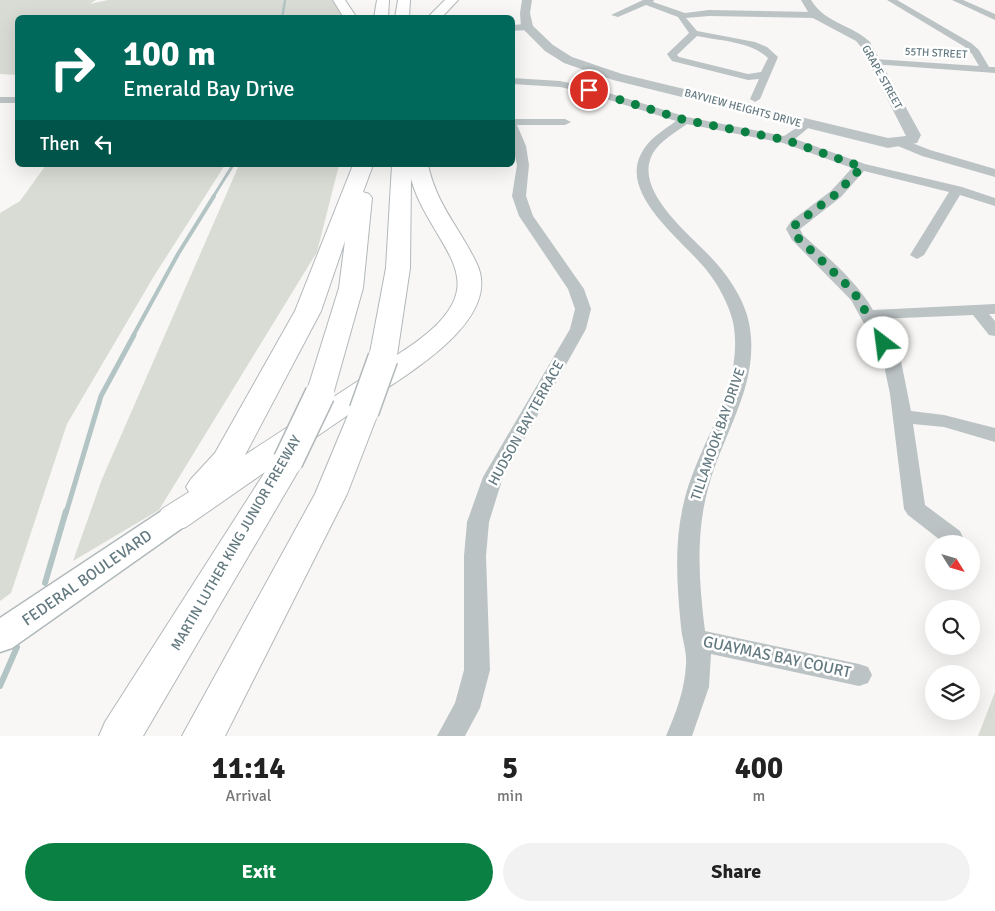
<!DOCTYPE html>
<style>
body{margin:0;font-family:Signika,sans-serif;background:#f2f2f2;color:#222;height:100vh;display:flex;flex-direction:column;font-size:19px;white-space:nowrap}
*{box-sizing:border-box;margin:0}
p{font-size:16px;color:#767676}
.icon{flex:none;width:28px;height:28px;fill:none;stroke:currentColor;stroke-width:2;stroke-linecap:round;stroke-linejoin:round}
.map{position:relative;height:736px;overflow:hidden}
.details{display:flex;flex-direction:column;background:#fff;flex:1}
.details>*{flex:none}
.banner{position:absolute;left:15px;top:15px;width:500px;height:152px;border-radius:8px;box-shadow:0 5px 20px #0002;background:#00695c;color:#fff;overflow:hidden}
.needle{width:32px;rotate:127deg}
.controls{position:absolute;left:925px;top:535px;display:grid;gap:10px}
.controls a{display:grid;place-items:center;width:55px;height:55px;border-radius:50%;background:#fff;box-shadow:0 5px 20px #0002;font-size:25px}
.pin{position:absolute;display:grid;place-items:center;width:42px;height:42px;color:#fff;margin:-21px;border:2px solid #fff;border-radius:50%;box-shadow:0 1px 5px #0007}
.me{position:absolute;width:55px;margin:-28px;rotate:330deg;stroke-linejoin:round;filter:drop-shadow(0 0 4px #0008)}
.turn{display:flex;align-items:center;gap:18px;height:105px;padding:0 25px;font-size:22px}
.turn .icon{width:65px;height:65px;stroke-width:2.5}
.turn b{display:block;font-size:35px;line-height:42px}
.then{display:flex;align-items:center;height:48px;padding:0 25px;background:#0003;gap:10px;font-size:19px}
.eta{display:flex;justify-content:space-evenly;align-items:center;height:85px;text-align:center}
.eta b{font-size:30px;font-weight:700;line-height:35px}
.action{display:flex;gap:10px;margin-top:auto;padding:10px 25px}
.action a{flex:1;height:58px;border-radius:30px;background:#0b8043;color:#fff;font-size:20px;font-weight:700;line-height:58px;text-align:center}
.action a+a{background:#f2f2f2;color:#222}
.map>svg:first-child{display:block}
</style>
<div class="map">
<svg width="995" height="736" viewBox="0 0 995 736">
<rect width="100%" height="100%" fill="#f8f7f5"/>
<g fill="#d9dcd4">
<polygon points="0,0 96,0 90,4 108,0 332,0 343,17 18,18 17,75 0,74"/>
<polygon points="46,165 225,165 154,276 67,424 11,593 0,601 0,213 20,201"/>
<polygon points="239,165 339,165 317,252 159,510 73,561 102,479"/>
<polygon points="995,692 995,736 978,736"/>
</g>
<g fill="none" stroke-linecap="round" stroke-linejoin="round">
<polyline stroke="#b3c4c5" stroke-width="2.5" points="282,18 285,1"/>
<polyline stroke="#b3c4c5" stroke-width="3" points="213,197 233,165"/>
<polyline stroke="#b3c4c5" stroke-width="4" points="133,336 178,254 214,196"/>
<polyline stroke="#b3c4c5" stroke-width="5" points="66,513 101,396 134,335"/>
<g stroke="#b3c4c5" stroke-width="6">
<polyline points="45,583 66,511"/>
<polyline points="0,686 17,647"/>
</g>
<g stroke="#b1b9bc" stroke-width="3">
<polygon id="secondary" points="174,506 185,510 189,518 185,526 12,648 0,652 0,618 163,510"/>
</g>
<g stroke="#b2b8ba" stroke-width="2">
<g id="motorway">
<polygon points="333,0 345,0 357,18 344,18"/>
<polygon points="377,0 389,0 388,18 374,18"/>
<polygon points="398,0 410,0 409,18 395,18"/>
<polygon points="445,0 458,0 441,18 427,18"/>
<path d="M353,165h20l-10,27 6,2 3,4 -9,90 -31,110 49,-32 -8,-2 -4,-6 17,-90 6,-103h36c9,41 32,63 49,99 26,57 -72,111 -111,138l8,2 5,7 -32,83 -122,242h-43l133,-242 33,-79 -54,37 5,1 5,8 -161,275h-44l6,-14 160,-250 -79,55 -12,4 -12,-4 -5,-9 5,-9 27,-17 -3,-5 5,-8 24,-26 80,-142zM411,179c6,22 18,40 29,59 7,12 15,25 17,39 6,34 -35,62 -60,78l13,-87zM345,241l-6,47 -33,106 4,7 10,2 6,-1 -81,53 76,-144z"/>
</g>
</g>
<g fill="#bcc3c5" fill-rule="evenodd">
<path d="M643,0h11l-1,2 32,11 24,-3 106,2 4,3 -4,3 -106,-2 -23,2 11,13 58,11 12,5 11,10 -18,42 -5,3 -5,-3 9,-20 -11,1 -76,-19 -5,-7 22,-21 -11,-16 -32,-12 -28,12 -7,-2zM697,36c23,5 53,5 71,22l-7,14 -13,2 -69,-17 -2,-2z"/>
<polygon points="887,0 897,0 971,43 979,50 989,67 995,67 995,73 872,64 870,62 875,59 979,66 972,54 965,47"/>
<polygon points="952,0 963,0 995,14 995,20"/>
<polygon points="512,25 527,24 531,27 527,30 512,31"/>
<path d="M512,78l48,3 29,6 98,30 97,19 23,-15 6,3 -18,15 70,25 97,23 33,11v8l-35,-11 -36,60 -7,4 -7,-4 39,-63 -85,-21 -23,26 -41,32 3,6c25,23 53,45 70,75l122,-6v10h-6l6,7v15l-6,-1 -16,-20 -95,4 22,37 11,55 33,4 51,13v14l-51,-15 -31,-3 12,81 35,26 3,6 -3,6h-16l-36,-28 -4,-6 -14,-115 -8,-38 -31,-56 -59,-60 -6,-11 5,-8 40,-30 21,-23 -69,-25 -96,-19c-11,8 -27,17 -34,29 -22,39 42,85 64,111 14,16 28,38 32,59 12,59 -25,108 -40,162 -14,48 -10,98 -4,146l154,33 9,3 4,8 -4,8 -9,3 -148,-32 -2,33 -17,49h-26c10,-23 19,-47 20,-72 1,-13 -4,-25 -5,-37 -4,-40 -7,-82 2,-121 13,-62 63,-118 50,-184 -4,-17 -14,-36 -25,-50 -22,-29 -89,-76 -67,-118 7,-15 23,-24 35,-33l-89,-28 -27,-6 -48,-3z"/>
<rect x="0" y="97" width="18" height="6"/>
<polygon points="512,119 565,119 571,122 565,125 517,125 526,146 529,165 526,196 533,216 584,289 591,309 586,329 503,477 489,522 486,556 490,670 480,708 465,736 437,736 455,703 464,670 464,556 467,522 483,477 570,329 575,309 568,289 519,216 512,196 517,165 512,142"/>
<polygon points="902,139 930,150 995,169 995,177 922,156 898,146 896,143"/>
</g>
<path fill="#bcc3c5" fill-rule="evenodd" d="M522,0h10l-2,13 3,13 20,19 19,12 50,17 266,64 18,-2 -45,-89 -5,-6 -45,-24 -10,-17h10c15,24 40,24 59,42l51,93 -4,8 -29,5 -275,-68 -49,-17 -19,-12 -24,-24 -1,-14z"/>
<use href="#secondary" fill="#fff" fill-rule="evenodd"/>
<use href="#motorway" fill="#fff" fill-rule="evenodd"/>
<g stroke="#b2b8ba" stroke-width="32" stroke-linecap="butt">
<g id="motorway-bridge">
<polyline points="364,411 383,358"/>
<polyline points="288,461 320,394"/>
</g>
</g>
<use href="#motorway-bridge" stroke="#fff" stroke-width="29"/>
</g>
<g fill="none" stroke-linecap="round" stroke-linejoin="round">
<polyline stroke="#0b8043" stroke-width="9" stroke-dasharray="0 16.2" points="589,90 685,120 786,140 862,167 836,194 796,224 793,229 797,237 843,281 858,298 883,343"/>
</g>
<g text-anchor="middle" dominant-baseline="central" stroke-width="5" stroke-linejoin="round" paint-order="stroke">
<g font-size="11" fill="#637980" stroke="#fff">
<text transform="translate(936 53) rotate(3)">55TH STREET</text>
<text transform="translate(882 77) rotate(61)">GRAPE STREET</text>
<text transform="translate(743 108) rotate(15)">BAYVIEW HEIGHTS DRIVE</text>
</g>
<g font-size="14" fill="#637980" stroke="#fff">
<text transform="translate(526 423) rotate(-61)">HUDSON BAY TERRACE</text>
<text transform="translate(718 434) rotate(-71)">TILLAMOOK BAY DRIVE</text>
<text transform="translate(236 543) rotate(-60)">MARTIN LUTHER KING JUNIOR FREEWAY</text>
</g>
<g font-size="16" fill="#637980" stroke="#fff">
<text transform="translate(87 578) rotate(-35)">FEDERAL BOULEVARD</text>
<text transform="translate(777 657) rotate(12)">GUAYMAS BAY COURT</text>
</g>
</g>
</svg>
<div class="controls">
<a><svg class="needle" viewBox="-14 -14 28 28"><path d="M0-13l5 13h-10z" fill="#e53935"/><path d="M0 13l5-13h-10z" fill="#767676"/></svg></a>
<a><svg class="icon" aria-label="search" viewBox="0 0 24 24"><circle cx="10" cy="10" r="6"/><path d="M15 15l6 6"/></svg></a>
<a><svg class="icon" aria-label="layers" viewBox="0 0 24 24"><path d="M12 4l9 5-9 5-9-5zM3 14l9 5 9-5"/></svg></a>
</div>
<div class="pin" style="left:589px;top:90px;background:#d93025"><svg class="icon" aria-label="arrive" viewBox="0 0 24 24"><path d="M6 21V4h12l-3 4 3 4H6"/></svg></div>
<svg class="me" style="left:883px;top:343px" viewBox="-20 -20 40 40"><circle r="19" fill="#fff"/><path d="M0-13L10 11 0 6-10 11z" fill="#0b8043"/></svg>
<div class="banner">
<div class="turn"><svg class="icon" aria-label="right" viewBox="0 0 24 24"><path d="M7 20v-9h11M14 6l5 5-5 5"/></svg><div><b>100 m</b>Emerald Bay Drive</div></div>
<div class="then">Then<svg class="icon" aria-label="left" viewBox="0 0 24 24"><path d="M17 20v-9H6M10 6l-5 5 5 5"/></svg></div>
</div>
</div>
<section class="details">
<div class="eta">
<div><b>11:14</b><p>Arrival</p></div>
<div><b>5</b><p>min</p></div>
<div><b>400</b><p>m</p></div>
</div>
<div class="action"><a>Exit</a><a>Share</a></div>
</section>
